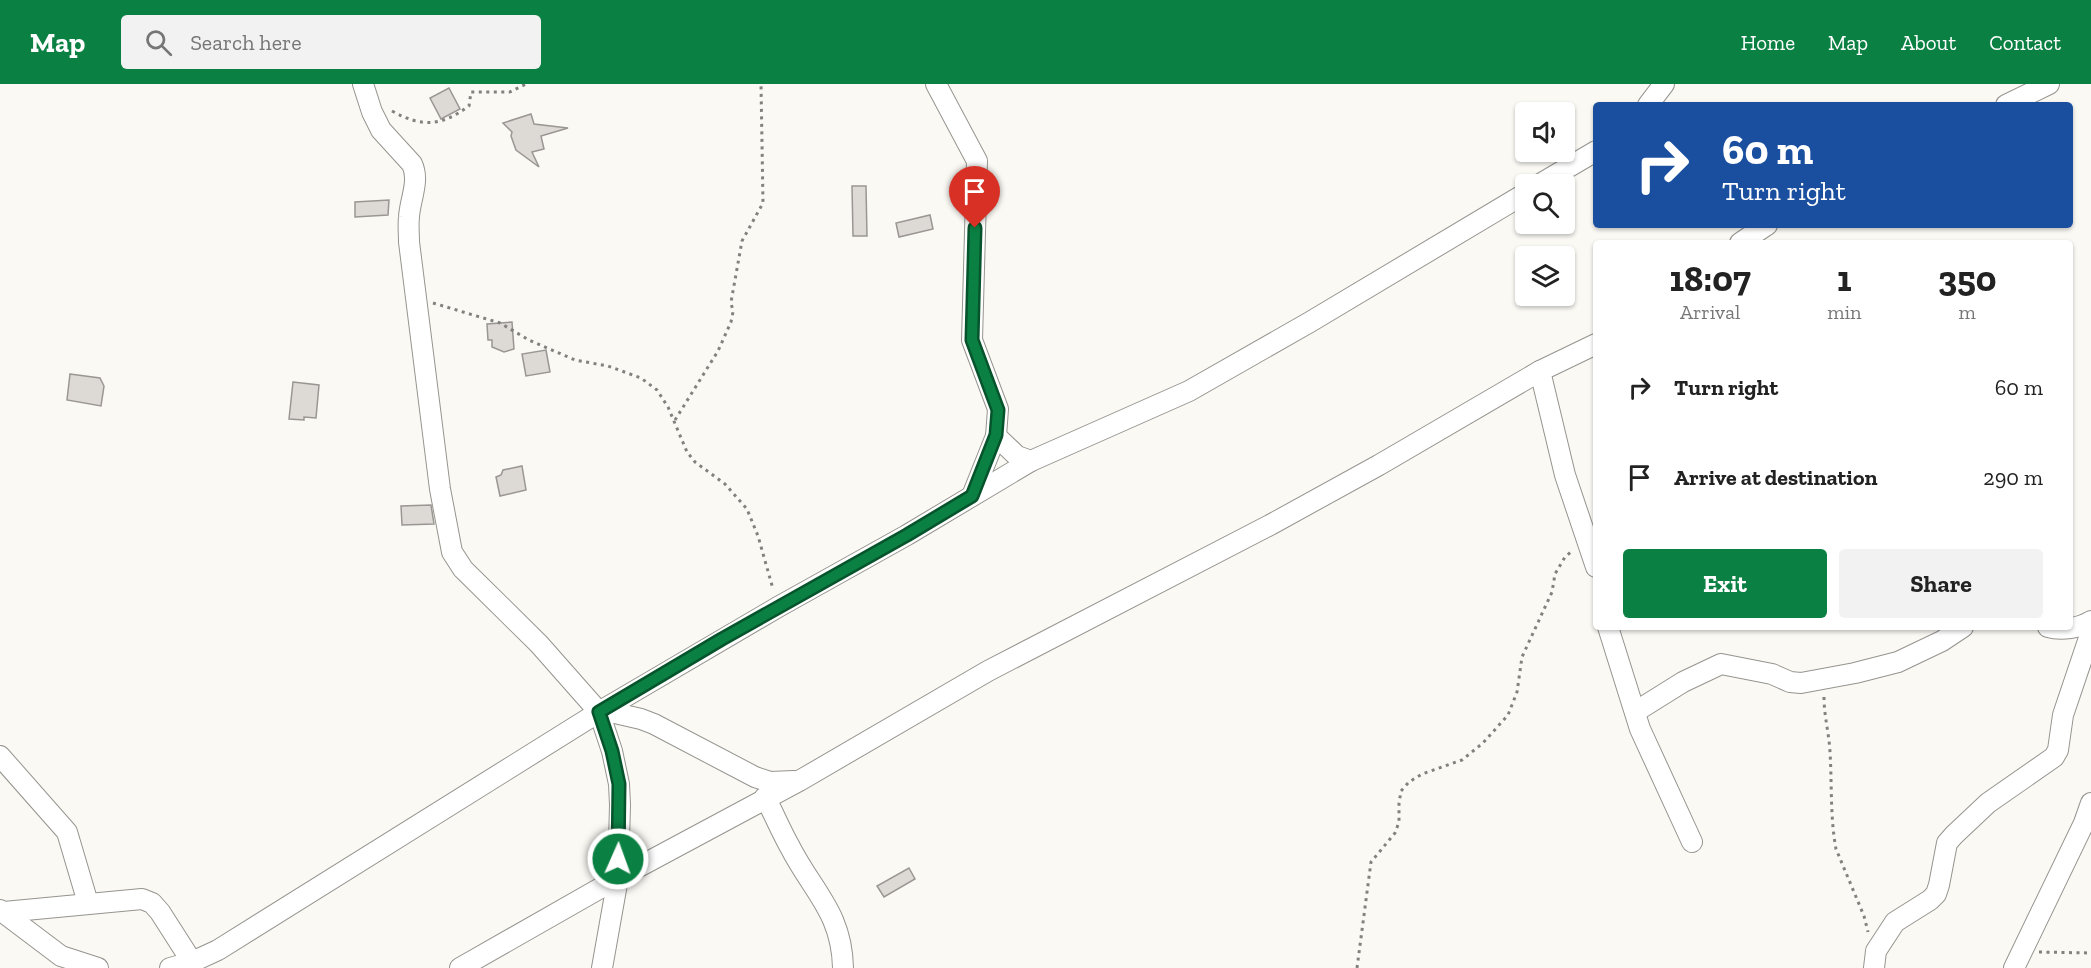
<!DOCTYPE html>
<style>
body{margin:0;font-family:"Zilla Slab",serif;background:#f2f2f2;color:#222;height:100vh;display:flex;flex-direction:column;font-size:22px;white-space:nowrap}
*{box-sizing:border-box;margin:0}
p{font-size:20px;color:#767676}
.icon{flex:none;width:33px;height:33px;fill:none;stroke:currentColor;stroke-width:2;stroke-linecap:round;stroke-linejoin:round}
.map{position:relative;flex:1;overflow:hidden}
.details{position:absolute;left:1593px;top:156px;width:480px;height:390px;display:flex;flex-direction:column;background:#fff;border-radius:6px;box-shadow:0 2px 4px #0004}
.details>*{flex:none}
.top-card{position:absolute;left:1593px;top:18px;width:480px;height:126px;border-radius:6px;box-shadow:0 2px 4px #0004;background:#1a4fa0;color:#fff;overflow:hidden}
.tools{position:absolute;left:1515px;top:18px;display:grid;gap:12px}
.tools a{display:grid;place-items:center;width:60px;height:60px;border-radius:6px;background:#fff;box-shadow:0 2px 4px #0004;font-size:30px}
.pin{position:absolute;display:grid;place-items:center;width:51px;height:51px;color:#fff;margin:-62px -26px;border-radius:50% 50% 50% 0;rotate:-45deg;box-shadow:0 0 6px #0007}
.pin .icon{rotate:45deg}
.me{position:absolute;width:66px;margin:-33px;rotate:2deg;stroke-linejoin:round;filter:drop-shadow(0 0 4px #0008)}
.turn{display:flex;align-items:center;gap:21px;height:126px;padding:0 30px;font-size:27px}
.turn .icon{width:78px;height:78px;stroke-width:2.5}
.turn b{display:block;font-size:42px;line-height:51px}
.eta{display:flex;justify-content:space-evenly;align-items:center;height:102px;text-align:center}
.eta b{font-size:36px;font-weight:700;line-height:42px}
.button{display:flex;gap:12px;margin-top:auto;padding:12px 30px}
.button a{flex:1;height:69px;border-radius:6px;background:#0b8043;color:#fff;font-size:24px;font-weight:700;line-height:69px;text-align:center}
.button a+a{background:#f2f2f2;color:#222}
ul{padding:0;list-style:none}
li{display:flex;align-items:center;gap:18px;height:90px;padding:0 30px}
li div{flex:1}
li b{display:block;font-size:22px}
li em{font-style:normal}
header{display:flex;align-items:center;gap:36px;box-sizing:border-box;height:84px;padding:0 30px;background:#0b8043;color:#fff}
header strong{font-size:28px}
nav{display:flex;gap:33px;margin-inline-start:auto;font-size:21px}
.search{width:420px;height:54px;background:#f2f2f2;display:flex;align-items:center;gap:15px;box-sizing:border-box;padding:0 21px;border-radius:6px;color:#767676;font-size:22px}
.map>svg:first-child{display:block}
</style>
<header>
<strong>Map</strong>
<div class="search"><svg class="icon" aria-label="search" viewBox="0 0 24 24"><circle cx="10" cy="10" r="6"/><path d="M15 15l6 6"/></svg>Search here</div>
<nav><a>Home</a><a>Map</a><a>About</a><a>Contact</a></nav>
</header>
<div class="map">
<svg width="2091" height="884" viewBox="0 0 2091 884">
<rect width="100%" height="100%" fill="#fbf9f4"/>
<g fill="#ddd9d5" stroke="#9a9693" stroke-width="1.5">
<polygon points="449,4 460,25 441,35 430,14"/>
<polygon points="531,30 534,40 568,44 541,52 544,65 532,68 539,83 516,66 511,52 512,48 503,39"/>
<polygon points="852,102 866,102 867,152 853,152"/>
<polygon points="389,116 388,131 355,133 355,118"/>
<polygon points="930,131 933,145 899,153 896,139"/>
<polygon points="512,238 514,265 504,268 492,263 492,256 488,256 487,240"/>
<polygon points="546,266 550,288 526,292 522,270"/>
<polygon points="70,290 100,294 104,302 101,322 67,316"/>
<polygon points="293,298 319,301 316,334 304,333 304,336 289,335"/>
<polygon points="522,382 526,406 500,412 496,393 501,391 503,386"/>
<polygon points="431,421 434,440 402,441 401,422"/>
<polygon points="909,784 915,795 884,813 877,802"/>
</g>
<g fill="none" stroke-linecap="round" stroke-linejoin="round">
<g stroke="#96948f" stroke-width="22">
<g id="minor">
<path d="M363,0l9,28 9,18 31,34c8,17 -2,35 -3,53 -1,8 0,17 0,25l31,247 12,63 11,17 76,75 60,68 13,39 7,33 1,21 -2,73 -16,90"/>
<polyline points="936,0 977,77 972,256 998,325 996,352 1017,372 1031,377"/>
<polyline points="1648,21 1664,0"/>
<polyline points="2006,21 2049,0"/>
<polyline points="1540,100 1596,67"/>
<polyline points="1740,159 1767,141"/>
<polyline points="1540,287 1565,391 1596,483"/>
<polyline points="972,412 996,352"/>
<polyline points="1608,543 1640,645 1692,758"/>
<path d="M2048,543c13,4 32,1 43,-6"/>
<polyline points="602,626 641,635 654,640 755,693 770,698 794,697"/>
<polyline points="1635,628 1683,598 1721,580 1772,590 1790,598 1801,599 1855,589 1898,578 1942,557 1963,543"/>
<polyline points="0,672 67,748 88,819"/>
<path d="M765,713c9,17 16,34 25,50 23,45 52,66 53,121"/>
<polyline points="0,826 61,872 98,884"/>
<polyline points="4,828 142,815 152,819 160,828 192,878"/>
<polyline points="170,884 192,878 218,866 599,628 778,523 907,451 1031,377 1189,307 1310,238 1526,109"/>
<polyline points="460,884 618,794 799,697 988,587 1270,441 1379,381 1540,287 1596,260"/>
<polyline points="1874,884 1876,867 1895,838 1930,816 1936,810 1939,801 1947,759 1954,751 1988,719 2054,673 2058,666 2063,631 2091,548"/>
<polyline points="2014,884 2084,739 2091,719"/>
</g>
</g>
<g stroke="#82817e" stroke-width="3" stroke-dasharray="3 4.5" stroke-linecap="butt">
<path d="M392,27c31,17 49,15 77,-5l2,-14h39l16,-8"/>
<polyline points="433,219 500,239 529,256 575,276 608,282 641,294 657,306 668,323 687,368 695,378 725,400 747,425 758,452 773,505"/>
<polyline points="675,336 718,267 731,238 733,228 731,218 742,157 763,119 761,0"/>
<path d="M1824,613c0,19 5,36 6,55 2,32 0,65 6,97l28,67 4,16"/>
<polyline points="2039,868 2091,869"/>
<polyline points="1357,884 1371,778 1395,749 1399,738 1399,719 1401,707 1409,698 1422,690 1462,676 1483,659 1508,631 1517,608 1522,573 1552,508 1555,490 1565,473 1572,467"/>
</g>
<use href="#minor" stroke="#fff" stroke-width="20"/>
</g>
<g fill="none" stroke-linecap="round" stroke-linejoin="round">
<g stroke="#07532c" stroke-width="15">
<polyline id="route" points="618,775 619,700 612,667 599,628 722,555 907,451 972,412 996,351 998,326 972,256 975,144"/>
</g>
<use href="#route" stroke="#0b8043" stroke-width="10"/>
</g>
</svg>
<div class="tools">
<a><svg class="icon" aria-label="sound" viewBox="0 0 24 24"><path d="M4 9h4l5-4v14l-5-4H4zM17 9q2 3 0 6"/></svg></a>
<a><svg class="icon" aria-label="search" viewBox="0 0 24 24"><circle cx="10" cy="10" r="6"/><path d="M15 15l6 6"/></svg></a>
<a><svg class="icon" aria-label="layers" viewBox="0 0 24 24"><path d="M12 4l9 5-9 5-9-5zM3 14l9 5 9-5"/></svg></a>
</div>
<div class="pin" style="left:975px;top:144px;background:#d93025"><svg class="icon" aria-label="arrive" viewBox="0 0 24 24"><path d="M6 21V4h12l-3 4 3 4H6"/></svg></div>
<svg class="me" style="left:618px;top:775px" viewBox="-20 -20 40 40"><circle r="17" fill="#0b8043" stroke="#fff" stroke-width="3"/><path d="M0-11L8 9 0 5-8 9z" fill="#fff"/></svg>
<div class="top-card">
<div class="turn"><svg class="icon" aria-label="right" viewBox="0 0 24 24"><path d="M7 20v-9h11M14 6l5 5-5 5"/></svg><div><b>60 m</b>Turn right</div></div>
</div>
<section class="details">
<div class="eta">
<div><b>18:07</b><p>Arrival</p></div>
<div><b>1</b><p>min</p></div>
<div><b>350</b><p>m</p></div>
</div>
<ul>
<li><svg class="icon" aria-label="right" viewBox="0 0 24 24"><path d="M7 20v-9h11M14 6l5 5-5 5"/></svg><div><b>Turn right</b></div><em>60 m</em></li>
<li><svg class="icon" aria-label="arrive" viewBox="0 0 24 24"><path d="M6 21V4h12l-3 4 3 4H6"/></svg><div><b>Arrive at destination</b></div><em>290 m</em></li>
</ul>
<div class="button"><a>Exit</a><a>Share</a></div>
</section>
</div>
